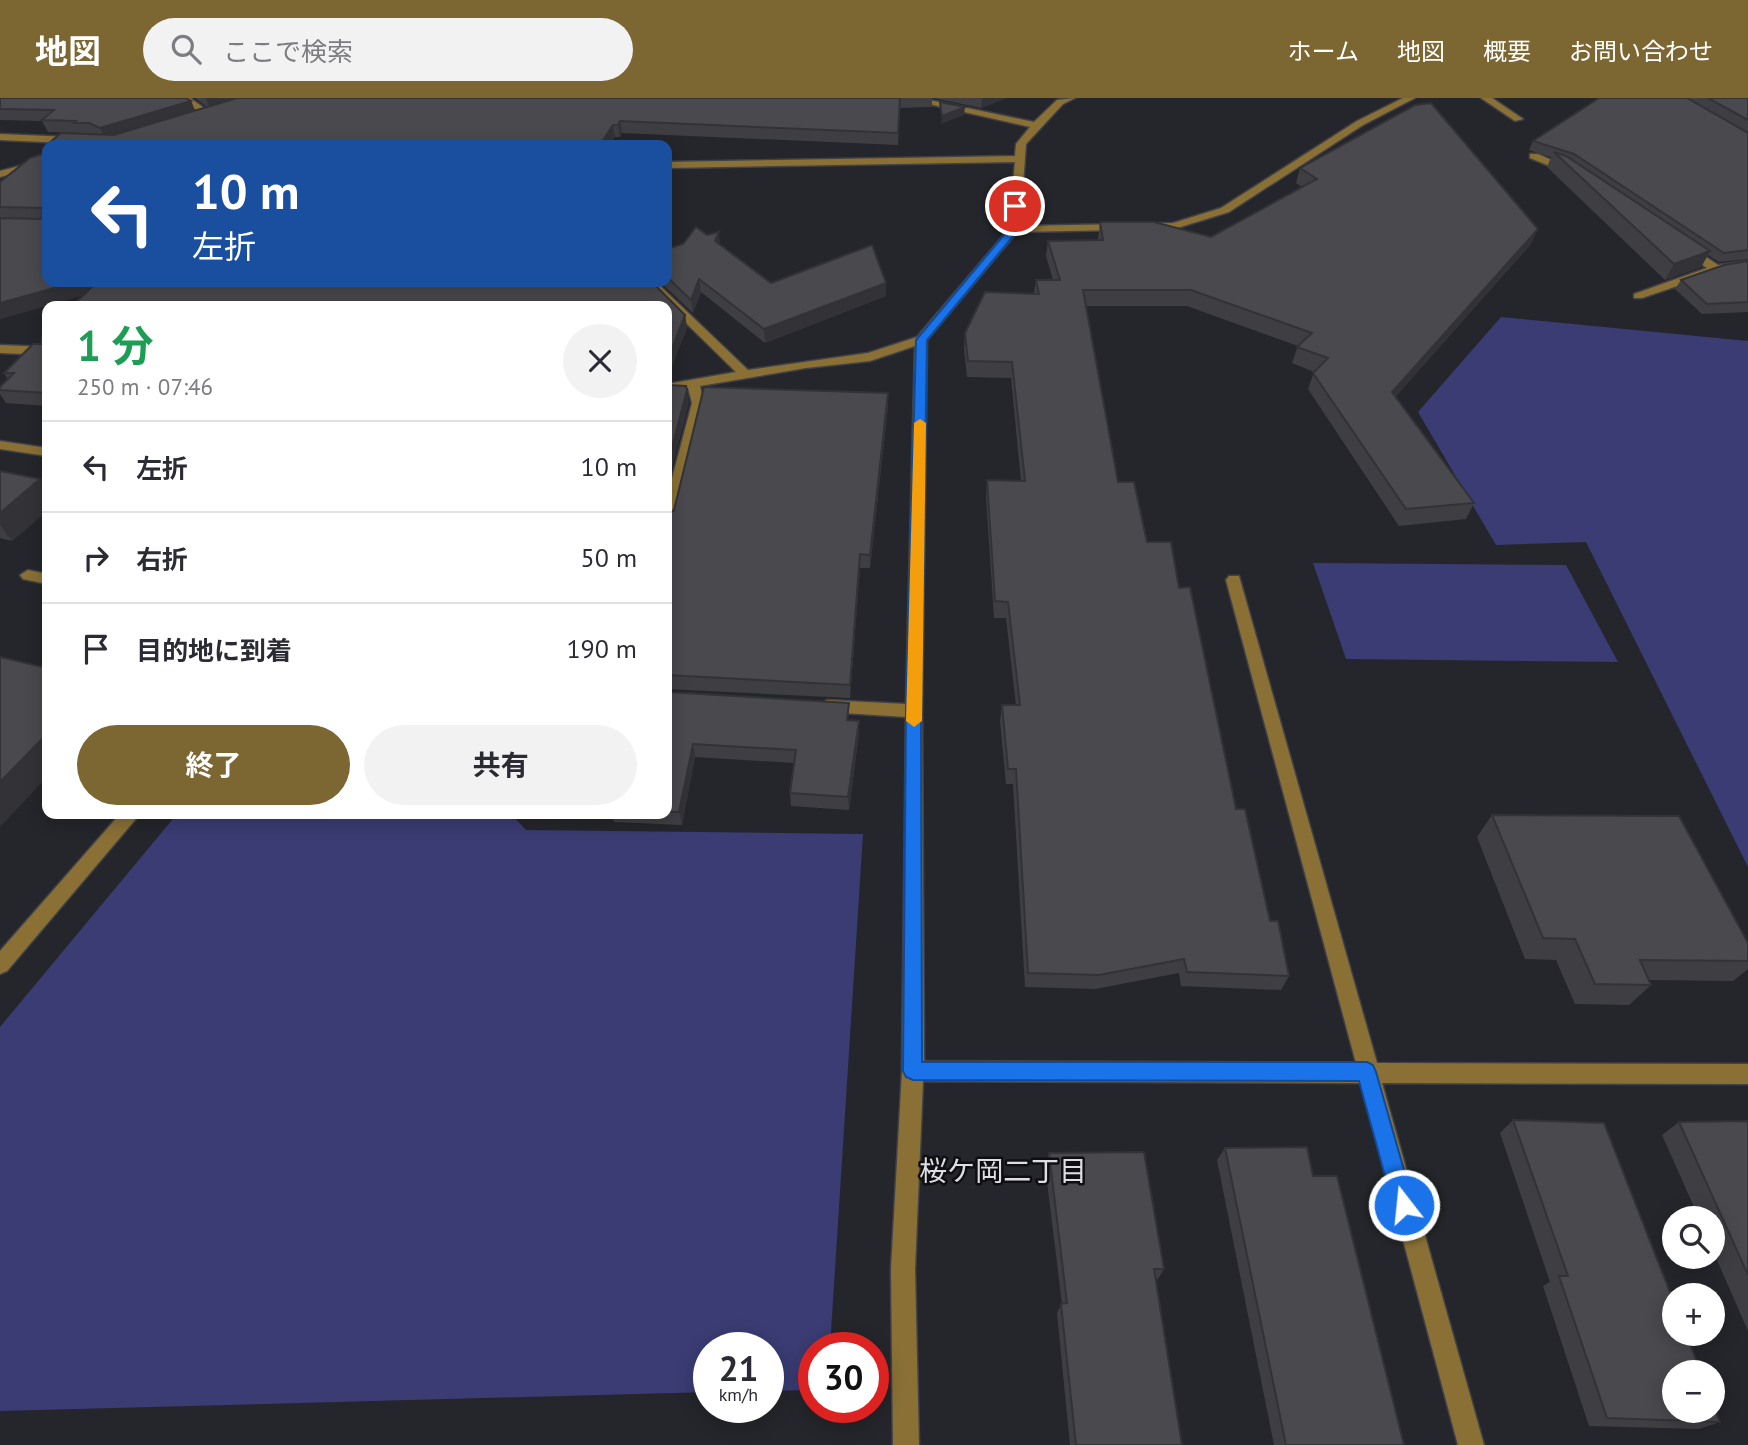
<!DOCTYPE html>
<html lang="ja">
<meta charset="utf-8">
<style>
body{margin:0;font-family:"PT Sans","Noto Sans JP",sans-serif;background:#f2f2f3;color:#2b2b33;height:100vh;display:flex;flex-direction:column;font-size:26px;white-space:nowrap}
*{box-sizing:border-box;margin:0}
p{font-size:23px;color:#7c7c81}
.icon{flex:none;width:38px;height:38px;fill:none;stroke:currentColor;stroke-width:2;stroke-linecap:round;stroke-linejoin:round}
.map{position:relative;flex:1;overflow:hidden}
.details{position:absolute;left:42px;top:203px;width:630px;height:518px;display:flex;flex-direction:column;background:#fff;border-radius:14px;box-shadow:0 4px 18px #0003}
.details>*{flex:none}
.guide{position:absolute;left:42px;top:42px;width:630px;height:147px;border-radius:14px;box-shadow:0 4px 18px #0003;background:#1a4fa0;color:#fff;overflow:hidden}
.buttons{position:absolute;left:1662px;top:1108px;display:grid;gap:14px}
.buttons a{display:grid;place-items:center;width:63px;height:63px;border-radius:50%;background:#fff;box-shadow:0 4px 18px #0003;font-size:35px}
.speed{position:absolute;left:693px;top:1234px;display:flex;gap:14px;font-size:35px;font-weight:700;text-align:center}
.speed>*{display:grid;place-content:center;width:91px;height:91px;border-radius:50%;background:#fff;box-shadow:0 4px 18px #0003;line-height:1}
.speed small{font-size:18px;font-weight:400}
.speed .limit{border:10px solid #d22;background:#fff;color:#111}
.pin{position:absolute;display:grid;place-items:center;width:60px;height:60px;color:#fff;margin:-30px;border:4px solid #fff;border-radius:50%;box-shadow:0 2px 7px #0007}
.me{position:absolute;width:77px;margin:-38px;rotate:344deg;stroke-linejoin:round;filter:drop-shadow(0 0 5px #0008)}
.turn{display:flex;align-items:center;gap:24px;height:147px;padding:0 35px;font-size:32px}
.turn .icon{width:91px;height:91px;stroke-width:2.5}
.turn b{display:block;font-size:49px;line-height:60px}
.round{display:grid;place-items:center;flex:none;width:74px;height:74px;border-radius:37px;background:#f2f2f3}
.overview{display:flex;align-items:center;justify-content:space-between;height:119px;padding:0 35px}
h1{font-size:42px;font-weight:700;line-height:52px;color:#1e9e55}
.cta{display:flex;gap:14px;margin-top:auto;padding:14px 35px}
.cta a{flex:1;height:80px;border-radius:42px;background:#7c6733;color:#fff;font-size:28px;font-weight:700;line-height:80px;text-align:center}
.cta a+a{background:#f2f2f3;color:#2b2b33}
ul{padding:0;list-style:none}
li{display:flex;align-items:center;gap:21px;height:91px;padding:0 35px;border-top:2px solid #e1e1e2}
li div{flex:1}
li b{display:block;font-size:26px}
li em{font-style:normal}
header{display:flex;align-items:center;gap:42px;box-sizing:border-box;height:98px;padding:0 35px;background:#7c6733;color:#fff}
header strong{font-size:33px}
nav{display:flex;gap:38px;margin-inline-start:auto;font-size:24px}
.search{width:490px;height:63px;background:#f2f2f3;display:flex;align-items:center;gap:18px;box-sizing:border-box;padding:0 24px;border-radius:38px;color:#7c7c81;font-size:26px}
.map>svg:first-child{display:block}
</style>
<header>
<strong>地図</strong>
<div class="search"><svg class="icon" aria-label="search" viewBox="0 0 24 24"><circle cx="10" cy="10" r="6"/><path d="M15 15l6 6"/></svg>ここで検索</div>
<nav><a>ホーム</a><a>地図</a><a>概要</a><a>お問い合わせ</a></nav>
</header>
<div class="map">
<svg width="1748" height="1347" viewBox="0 0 1748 1347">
<rect width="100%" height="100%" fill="#25262b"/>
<g fill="#3a3c73">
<polygon points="1501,219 1748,243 1748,769 1586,444 1496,447 1418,314"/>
<polygon points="1313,465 1566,467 1618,564 1346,561"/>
<polygon points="177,716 511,716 526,732 863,736 830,1249 814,1250 814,1292 768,1293 768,1250 709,1250 709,1294 0,1313 0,929"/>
</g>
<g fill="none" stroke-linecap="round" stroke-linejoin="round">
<g stroke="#414247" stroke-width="3">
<g id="minor">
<polygon points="179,0 190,0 214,17 206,19"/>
<polygon points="902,0 920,0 1034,24 1057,2 1075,0 1063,6 1026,46 1020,128 1173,125 1221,110 1357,23 1403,0 1415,0 1363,27 1229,114 1174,131 1017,134 927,242 922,613 924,963 1356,965 1226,482 1229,478 1239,478 1377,965 1748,966 1748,986 1382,985 1484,1347 1458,1347 1361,985 923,983 915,1171 919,1347 893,1347 891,1171 902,973 906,619 827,614 819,608 827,602 906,606 915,248 870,263 806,270 700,288 704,305 674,425 667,430 667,399 692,305 688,290 667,294 667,286 736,274 644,184 656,184 748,272 868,255 917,239 1009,131 1015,64 667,70 667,64 1015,58 1016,46 1030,29"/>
<polygon points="1481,0 1492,0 1523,21 1515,23"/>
<polygon points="0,36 95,40 107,47 0,42"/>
<polygon points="1530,56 1538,56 1576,73 1567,75 1530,60"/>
<polygon points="47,61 47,67 0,79 0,73"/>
<polygon points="1683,149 1691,149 1718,167 1748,163 1748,169 1718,174 1642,200 1634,200 1634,196 1707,170 1683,153"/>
<polygon points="0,247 47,249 47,257 0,255"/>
<polygon points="0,343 47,350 47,358 0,351"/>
<polygon points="28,472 47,476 47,486 23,481 20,477"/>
<polygon points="120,716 140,716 7,873 0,876 0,853"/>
</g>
</g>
<use href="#minor" fill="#8a7035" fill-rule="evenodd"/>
</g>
<g fill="#3f3f43">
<polygon points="0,0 186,0 191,3 195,13 207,9 195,0 932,0 932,9 900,10 898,47 622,35 620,39 615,39 610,47 47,47 47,184 652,184 685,217 687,230 667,281 667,208 72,208 83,197 0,221 0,84 30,60 42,56 43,50 61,35 80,36 79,35 48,34 42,23 0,22"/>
<polygon points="933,0 1006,0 981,10"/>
<polygon points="1687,0 1748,0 1748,34"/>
<polygon points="1748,35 1748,161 1719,164 1708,157 1701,169 1665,182 1547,69 1551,59 1529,52 1533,43"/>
<polygon points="1300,70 1531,146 1395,299 1474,405 1466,421 1399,428 1308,291 1314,274 1292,265 1298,248 1187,208 1086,208 1118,384 1147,444 1179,490 1236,711 1270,823 1289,878 1281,892 1181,888 1179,875 1095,891 1025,889 1013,686 1006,686 1000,623 1002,607 1016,607 1006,520 994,520 986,399 987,382 1021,383 1011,280 967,279 964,251 965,235 1034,195 1036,182 1053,182 1046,158 1048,143 1098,142 1100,124 1211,139 1302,89 1296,85"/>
<polygon points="720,147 771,185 886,198 765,245 701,194 693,215 660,184 667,184 667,151"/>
<polygon points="1748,163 1748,214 1702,216 1675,191 1681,182"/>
<polygon points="47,232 47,308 6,305 0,296 0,289 8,281 4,275 41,246"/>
<polygon points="888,295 888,308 870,470 860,470 850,600 667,591 667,417"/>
<polygon points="0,373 40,381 47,392 47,413 12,443 0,440"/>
<polygon points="667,594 849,622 859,636 849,712 791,708 790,695 794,665 695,659 682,727 614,724 611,716 667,716"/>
<polygon points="1492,717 1748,845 1748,871 1733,883 1649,882 1651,887 1629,907 1575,906 1556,862 1525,861 1477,739"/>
<polygon points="1513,1022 1720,1324 1699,1331 1589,1328 1543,1188 1550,1184 1500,1035"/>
<polygon points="1748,1023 1748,1233 1713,1153 1713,1120 1699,1120 1662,1037 1679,1024"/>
<polygon points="1225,1050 1313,1078 1404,1347 1274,1347 1217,1062"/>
<polygon points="1049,1055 1164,1171 1158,1181 1155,1181 1182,1347 1070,1347 1057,1215 1062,1206 1045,1067"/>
</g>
<g fill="#333337">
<polygon points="206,0 247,0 210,11"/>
<polygon points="982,0 1006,0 981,10"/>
<polygon points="191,3 196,15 106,42 100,30"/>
<polygon points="965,9 964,17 941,26 942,18"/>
<polygon points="620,23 622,35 620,39 618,27"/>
<polygon points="613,27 615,39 610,47 600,47"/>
<polygon points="1538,131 1531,146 1385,311 1392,294"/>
<polygon points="719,134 720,146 715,143"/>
<polygon points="1710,153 1701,169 1665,182 1674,166"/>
<polygon points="699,181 701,194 693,215 691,202"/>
<polygon points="76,184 109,184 112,189 0,221 0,205"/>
<polygon points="886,185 886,198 765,245 764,231"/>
<polygon points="685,217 687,230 667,281 667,263"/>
<polygon points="687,292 689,305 667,390 667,368"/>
<polygon points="888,295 888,308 870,470 870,457"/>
<polygon points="40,381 47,392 47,413 12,443 0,427 0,415"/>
<polygon points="860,456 860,470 850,600 850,587"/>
<polygon points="859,623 859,636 849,712 848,699"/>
<polygon points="47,636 47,679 0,729 0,684"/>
<polygon points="693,646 695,659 682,727 679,714"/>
</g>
<g fill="#49494e" stroke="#333337" stroke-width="2">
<polygon points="0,0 186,0 191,3 100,30 89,25 74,25 76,23 42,22 54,12 0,11"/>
<polygon points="237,0 900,0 898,35 620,23 618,27 613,27 600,47 47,47 47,184 76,184 0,205 0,120 40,121 43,118 42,110 0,109 0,84 30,60 42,56 43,50 61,35 114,37"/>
<polygon points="1599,0 1687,0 1748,35 1748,152 1724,155 1574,56 1533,43"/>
<polygon points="1708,0 1748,0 1748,22"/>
<polygon points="940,4 965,9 942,18"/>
<polygon points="1431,5 1538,131 1392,294 1474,405 1406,411 1313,275 1328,260 1297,249 1312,235 1191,192 1083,192 1118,384 1134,384 1147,444 1171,444 1179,490 1190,489 1236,711 1245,711 1270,823 1278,823 1289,878 1187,874 1184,861 1099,877 1028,875 1016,671 1008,671 1002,607 1020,607 1008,504 995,503 987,382 1025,383 1012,264 968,263 965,235 985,194 1039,196 1036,182 1060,182 1048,143 1103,142 1100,124 1154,124 1211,139 1317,81 1300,70 1415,7"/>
<polygon points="1554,54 1566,58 1710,153 1674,166"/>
<polygon points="696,129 707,137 719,134 715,143 771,185 872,147 886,185 764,231 699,181 691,202 667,179 667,151 683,146"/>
<polygon points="1748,163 1748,204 1707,206 1681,182 1724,167"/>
<polygon points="97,184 652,184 685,217 667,263 667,208 72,208"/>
<polygon points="47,232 47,295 0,292 0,289 14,275 4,275 33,246 41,246 42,238"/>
<polygon points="667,287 686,288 687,292 667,368"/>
<polygon points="704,289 888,295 870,457 860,456 850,587 667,577 667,417 674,412"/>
<polygon points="0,373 40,381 0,415"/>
<polygon points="0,559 47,570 47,636 0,684"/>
<polygon points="667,594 849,605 847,622 859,623 848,699 790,695 796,652 693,646 679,714 667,714"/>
<polygon points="1492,717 1679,718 1748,845 1748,863 1640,862 1651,887 1595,886 1575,841 1543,840"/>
<polygon points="1513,1022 1604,1025 1675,1207 1675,1236 1686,1236 1701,1274 1675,1274 1675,1312 1713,1312 1713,1307 1720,1324 1607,1320 1559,1178 1568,1178"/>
<polygon points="1748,1023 1748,1177 1679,1024"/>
<polygon points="1307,1049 1313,1078 1337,1078 1404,1347 1286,1347 1225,1050"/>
<polygon points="1144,1054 1164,1171 1154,1171 1182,1347 1076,1347 1061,1206 1067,1205 1049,1055"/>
</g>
<polygon fill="#1a73e8" stroke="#114b97" stroke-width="2" points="1015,105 1020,108 1019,131 927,242 921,613 922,964 1367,964 1373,967 1376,974 1414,1107 1411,1114 1404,1117 1397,1114 1393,1107 1359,983 913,982 906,979 903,973 906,613 916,242 1009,131 1010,108"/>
<polygon fill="#f59e0b" points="920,321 926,325 922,623 914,629 906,623 914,325"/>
<g text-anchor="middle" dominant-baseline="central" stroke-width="5" stroke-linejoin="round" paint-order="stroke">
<g font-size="28" fill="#dddee4" stroke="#0f0f11">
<text x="1003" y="1072">桜ケ岡二丁目</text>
</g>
</g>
</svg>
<div class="buttons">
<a><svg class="icon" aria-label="search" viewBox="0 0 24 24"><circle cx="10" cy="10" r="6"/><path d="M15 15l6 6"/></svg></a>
<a>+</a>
<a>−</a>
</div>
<div class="speed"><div>21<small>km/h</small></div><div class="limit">30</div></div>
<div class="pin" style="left:1015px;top:108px;background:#d93025"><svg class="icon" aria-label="arrive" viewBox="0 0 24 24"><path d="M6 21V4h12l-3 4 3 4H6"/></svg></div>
<svg class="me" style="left:1404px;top:1107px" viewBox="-20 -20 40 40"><circle r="17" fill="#1a73e8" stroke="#fff" stroke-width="3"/><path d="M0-11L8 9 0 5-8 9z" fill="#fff"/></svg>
<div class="guide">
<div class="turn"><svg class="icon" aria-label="left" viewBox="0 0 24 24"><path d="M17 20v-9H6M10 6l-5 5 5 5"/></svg><div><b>10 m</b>左折</div></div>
</div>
<section class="details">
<div class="overview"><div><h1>1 分</h1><p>250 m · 07:46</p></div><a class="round"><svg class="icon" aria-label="close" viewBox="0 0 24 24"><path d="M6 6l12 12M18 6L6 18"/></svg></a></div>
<ul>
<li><svg class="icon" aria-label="left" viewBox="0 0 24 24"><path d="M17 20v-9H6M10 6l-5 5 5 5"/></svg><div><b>左折</b></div><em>10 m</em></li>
<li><svg class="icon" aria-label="right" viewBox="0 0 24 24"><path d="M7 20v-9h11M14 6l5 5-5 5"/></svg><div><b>右折</b></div><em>50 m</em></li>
<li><svg class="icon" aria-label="arrive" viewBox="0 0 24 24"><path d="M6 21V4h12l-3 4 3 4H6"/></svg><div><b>目的地に到着</b></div><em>190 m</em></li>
</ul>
<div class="cta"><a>終了</a><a>共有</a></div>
</section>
</div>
